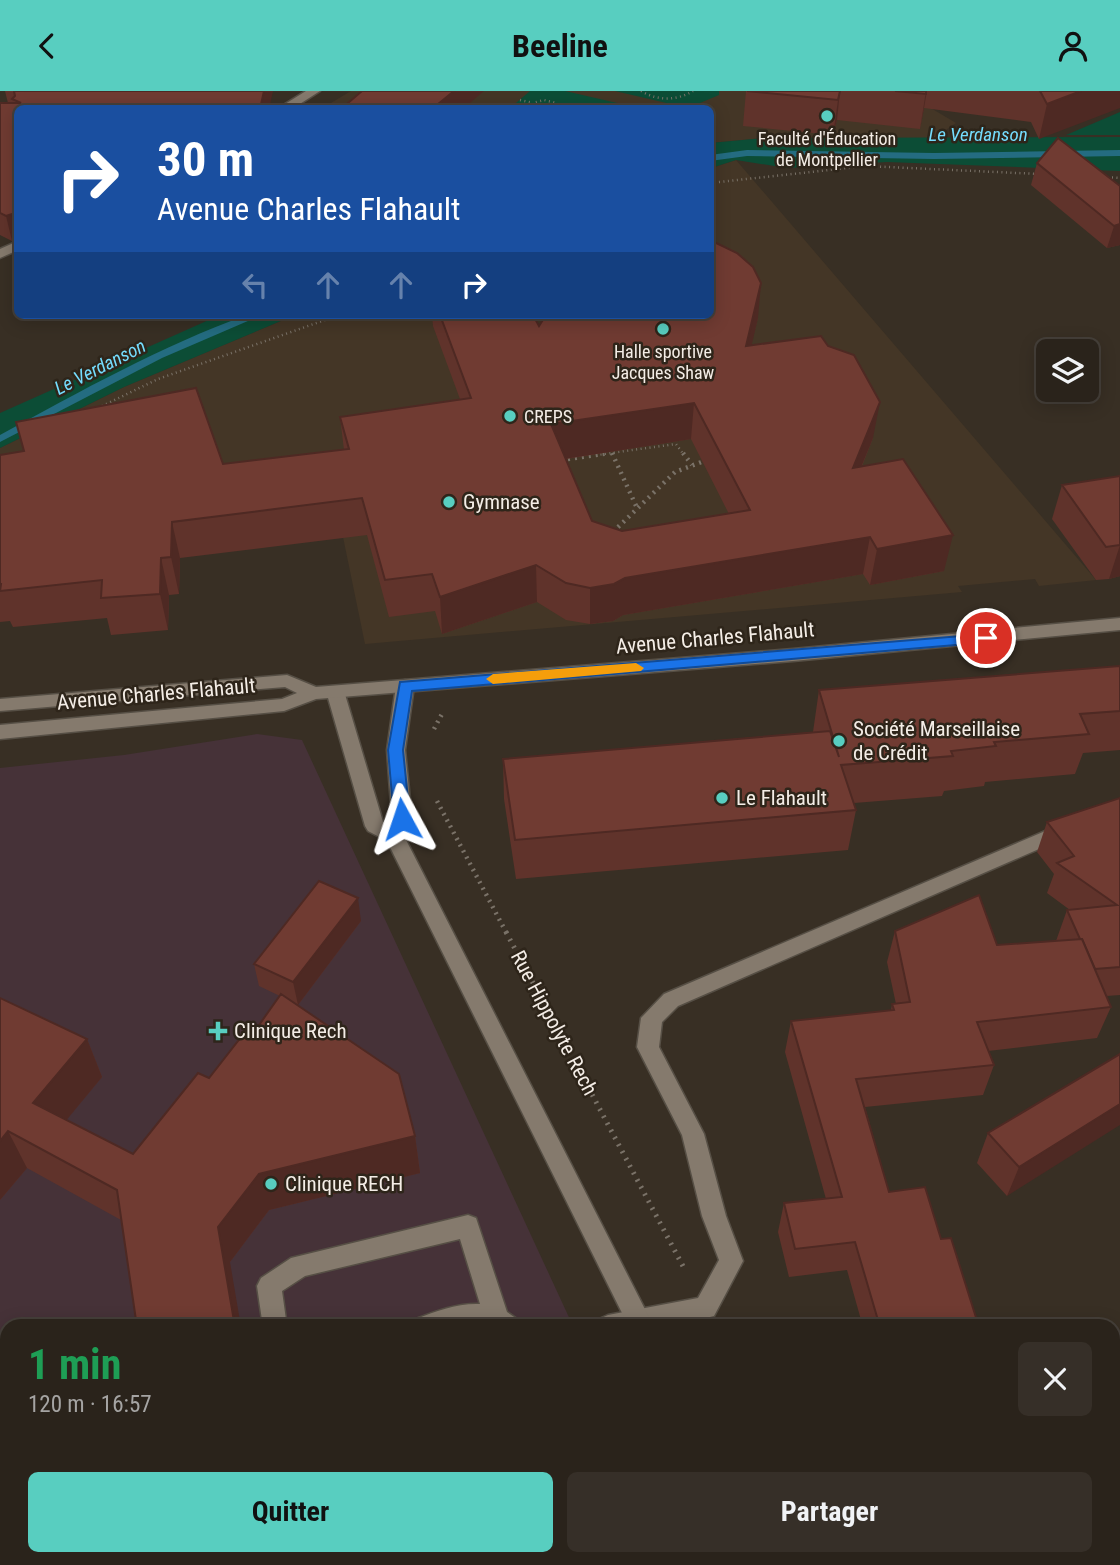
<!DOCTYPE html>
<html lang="fr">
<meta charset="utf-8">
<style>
body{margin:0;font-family:"Roboto Condensed",sans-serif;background:#362f28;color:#f1f3f6;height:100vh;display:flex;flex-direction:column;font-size:26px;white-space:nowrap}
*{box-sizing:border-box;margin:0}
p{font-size:23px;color:#a5a4a3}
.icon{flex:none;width:38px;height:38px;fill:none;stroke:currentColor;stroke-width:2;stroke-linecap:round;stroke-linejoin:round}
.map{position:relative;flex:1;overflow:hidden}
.drawer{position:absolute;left:0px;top:1228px;width:1120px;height:247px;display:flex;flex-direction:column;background:#2a231b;border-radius:21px 21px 0 0;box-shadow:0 4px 18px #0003,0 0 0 2px #46403a}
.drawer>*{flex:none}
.banner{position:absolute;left:14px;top:14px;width:700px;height:214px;border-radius:10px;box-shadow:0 4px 18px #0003,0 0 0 2px #46403a;background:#1a4fa0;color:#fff;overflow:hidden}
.controls{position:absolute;left:1036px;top:248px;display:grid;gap:14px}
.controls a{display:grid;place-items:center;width:63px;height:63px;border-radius:10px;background:#2a231b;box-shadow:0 4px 18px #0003,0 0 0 2px #46403a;font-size:35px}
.pin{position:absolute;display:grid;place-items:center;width:60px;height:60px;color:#fff;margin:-30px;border:4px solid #fff;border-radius:50%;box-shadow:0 2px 7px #0007}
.me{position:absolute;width:77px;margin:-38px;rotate:355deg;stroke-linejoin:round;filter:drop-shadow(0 0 5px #0008)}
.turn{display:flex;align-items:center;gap:24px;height:147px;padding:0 28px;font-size:32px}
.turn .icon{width:91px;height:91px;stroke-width:2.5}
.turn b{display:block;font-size:49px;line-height:60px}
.lanes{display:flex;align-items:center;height:66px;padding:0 28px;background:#0003;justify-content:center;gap:35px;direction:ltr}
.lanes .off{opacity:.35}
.round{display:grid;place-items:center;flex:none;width:74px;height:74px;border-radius:10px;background:#362f28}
.summary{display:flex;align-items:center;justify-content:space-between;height:119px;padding:0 28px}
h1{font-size:42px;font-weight:700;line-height:52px;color:#1e9e55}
.primary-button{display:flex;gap:14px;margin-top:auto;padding:14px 28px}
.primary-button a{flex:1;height:80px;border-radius:10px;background:#58cec0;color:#111;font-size:28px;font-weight:700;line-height:80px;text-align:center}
.primary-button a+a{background:#362f28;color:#f1f3f6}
header{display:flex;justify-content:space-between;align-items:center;height:91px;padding:0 28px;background:#58cec0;color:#111;font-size:32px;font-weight:700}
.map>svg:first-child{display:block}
</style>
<header><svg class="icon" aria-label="back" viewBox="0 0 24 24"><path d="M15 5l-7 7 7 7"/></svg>Beeline<svg class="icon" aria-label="person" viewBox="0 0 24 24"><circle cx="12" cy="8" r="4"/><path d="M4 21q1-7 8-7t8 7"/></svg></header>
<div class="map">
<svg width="1120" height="1474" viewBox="0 0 1120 1474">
<rect width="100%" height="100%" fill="#382f24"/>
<g fill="#443626">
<polygon points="351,0 902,0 956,32 933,48 765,47 711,52 710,18 321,18"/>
<polygon points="736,69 1096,489 1039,495 1035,488 958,495 962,501 365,553 328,373 0,437 0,357 124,296 295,224 710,224 711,77"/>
</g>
<polygon fill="#463238" points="257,643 302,649 573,1235 7,1236 7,1468 679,1468 682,1474 0,1474 0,677 124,664"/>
<g fill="#0c4d36">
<polygon points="530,0 565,0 639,17 510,17"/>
<polygon points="615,0 719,0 719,4 688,17"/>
<polygon points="1120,21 1120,44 1066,44"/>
<polygon points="1120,46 1120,80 887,71 787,77 736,69 711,77 710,52 765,47"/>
<polygon points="220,224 295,224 124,296 0,357 0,322"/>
</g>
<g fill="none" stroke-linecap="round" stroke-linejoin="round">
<g fill="#246c81" fill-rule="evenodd">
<polygon points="747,59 934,62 1120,59 1120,65 934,68 747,65 710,70 710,64"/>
<path d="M247,224h15l-100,43 -162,84v-7c81,-44 161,-89 247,-120z"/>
</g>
<g stroke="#564f45" stroke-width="3">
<g id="service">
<polygon points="1064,732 1071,734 1074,739 1071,744 678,915 662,931 659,956 704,1043 726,1125 743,1170 714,1225 669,1236 596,1236 599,1228 608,1224 698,1207 719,1169 702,1125 682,1044 637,956 641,927 664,903"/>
<path d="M468,1124l8,3 31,94 10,7 3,8h-107l3,-8c20,-8 42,-16 64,-15l-20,-65 -155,37 -23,15 5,36h-24l-6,-41 4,-8 30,-20z"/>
</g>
</g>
<g stroke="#564f45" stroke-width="3">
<g id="minor">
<polygon points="306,0 320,0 292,18 277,18"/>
<polygon points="18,150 18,159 0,167 0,158"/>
<polygon points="405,589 411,591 414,595 405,659 412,728 404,745 654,1236 629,1236 387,750 368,740 365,735 326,600 329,596 341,596 344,600 383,731 390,734 392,728 387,659 396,595 399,591"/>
<polygon points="750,1468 777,1468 779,1474 752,1474"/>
</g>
</g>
<g stroke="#564f45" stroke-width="3">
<polygon id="secondary" points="1120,527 1120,539 793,570 316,608 284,620 0,648 0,634 282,608 297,602 285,596 0,620 0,608 287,584 316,596 793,558"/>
</g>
<g stroke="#7a7268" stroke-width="2.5" stroke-dasharray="1 3.5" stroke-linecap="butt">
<path d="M641,0c17,10 35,10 52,0"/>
<polyline points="520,9 533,12"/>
<polyline points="532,18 533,12 544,9 556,12 557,18"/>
<polyline points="1103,86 1120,87"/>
<polyline points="710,92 866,75 1039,83"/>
<polyline points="98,317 158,288 339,224"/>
<polyline points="596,364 676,353 684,364"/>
</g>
<g stroke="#7a7268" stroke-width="4.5" stroke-dasharray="2 5" stroke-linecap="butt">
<polyline points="612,362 637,417"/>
<polyline points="683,362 692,374"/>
<polyline points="561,369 609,362"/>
<polyline points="613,441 675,381 707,369"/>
<polyline points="434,638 443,621"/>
<polyline points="437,710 507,843"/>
</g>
<g stroke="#7a7268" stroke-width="5" stroke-dasharray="2 6" stroke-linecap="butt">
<polyline points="506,841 685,1179"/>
<polyline points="826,1468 829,1474"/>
</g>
<use href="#service" fill="#857a6d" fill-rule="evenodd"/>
<use href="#minor" fill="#857a6d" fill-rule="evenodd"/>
<use href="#secondary" fill="#857a6d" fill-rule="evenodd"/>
</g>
<g fill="#60332b" fill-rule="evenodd">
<polygon points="5,0 273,0 18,18 18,148 12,150 0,144 0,12 8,12"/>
<polygon points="746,0 1120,0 1039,48 1031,31 924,17 920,38 837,29 833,44 743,35"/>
<polygon points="1037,72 1120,95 1120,154 1107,157 1031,94"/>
<path d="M432,224h101l6,11 219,-8 -7,27 122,93 -11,28 82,105 -74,14 -7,-11 -240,41 -10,6 -23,3 -24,-4 -29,-18 -95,32 -7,-23 -46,6 -22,-82 -187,23 -1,36 -10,1 -1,35 -57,5 -4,-17 -94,9 -3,-6 -10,1v-167l223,9 121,-14 -4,-33 120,-18 -27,-73zM691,348l38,75 -107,17 -30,-10 -26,-62z"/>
<polygon points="1120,385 1120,485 1109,488 1096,489 1052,428 1062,394"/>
<polygon points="1120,575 1120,659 1083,662 1075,683 985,691 984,695 944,700 942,705 854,712 856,719 848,759 516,788 504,708 503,668 813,641 819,599"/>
<polygon points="1120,707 1120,904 1106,905 1111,916 1097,947 988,960 994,974 983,1004 865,1016 889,1101 941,1148 979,1236 863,1236 847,1179 789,1186 778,1141 784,1112 826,1108 785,961 791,930 891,919 892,913 896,913 887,871 895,840 997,854 1056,850 1067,819 1070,819 1047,802 1054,783 1037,761 1047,731"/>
<polygon points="361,830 298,914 295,912 415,1045 420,1082 269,1119 230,1171 121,1129 27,1077 0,1109 0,907 87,948 102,986 66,1029 133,1063 209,987 259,934 280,905 259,895 254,873"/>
<polygon points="1120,963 1007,1105 977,1072 988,1042"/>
</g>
<g fill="#4e2923">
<polygon points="264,0 273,0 269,18 260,18"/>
<polygon points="454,0 484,0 463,18 432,18"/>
<polygon points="840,0 837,29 833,44 838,9"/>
<polygon points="926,0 927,0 924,17 920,38"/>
<polygon points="1081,0 1120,0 1120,17 1039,48 1047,13"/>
<polygon points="12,123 18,143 18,148 12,150 6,125"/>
<polygon points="1120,133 1120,154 1107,157 1114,135"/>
<polygon points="761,192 758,227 743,291 746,255"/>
<polygon points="880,311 873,347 846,413 853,377"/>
<polygon points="694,312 691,348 551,370 551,333"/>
<polygon points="172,431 180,467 179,503 171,466"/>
<polygon points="953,444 944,480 870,494 877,458"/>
<polygon points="870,446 863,483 623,524 613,530 590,533 590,497 625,487"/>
<polygon points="1120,454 1120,485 1109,488"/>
<polygon points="161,467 169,504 168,539 160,503"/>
<polygon points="536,474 537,511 442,543 440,506"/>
<polygon points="358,807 361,830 298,914 293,891"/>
<polygon points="87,948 102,986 50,1049 33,1012"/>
<polygon points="1120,1013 1120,1034 1007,1105 1019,1076"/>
<polygon points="8,1040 27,1077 0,1109 0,1050"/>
<polygon points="415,1045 420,1082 269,1119 230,1171 241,1236 235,1236 218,1136 259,1083"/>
</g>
<g fill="#703b32" stroke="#4e2923" stroke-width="2" fill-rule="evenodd">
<polygon points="14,0 264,0 260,18 18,18 18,131 14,129 12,123 6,125 0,122 0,12 21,12 12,8 15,5"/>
<polygon points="362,0 454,0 432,18 341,18"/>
<polygon points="747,0 840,0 838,9"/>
<polygon points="895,0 926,0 926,3"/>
<polygon points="1040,0 1081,0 1047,13"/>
<polygon points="1058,47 1120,95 1120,133 1114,135 1037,72"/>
<path d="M710,149l27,13 16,14 8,16 -15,63 75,-10 7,10 26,9 26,47 -27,66 50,-9 50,76 -76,14 -7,-12 -245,41 -11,6 -24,4 -24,-5 -30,-18 -96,32 -8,-23 -47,6 -23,-82 -190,24 -1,35 -10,1 -1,36 -59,4 1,-18 -102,11 1,-7h-1v-129l24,-4 -8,-29 180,-34 27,76 126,-15 -9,-32 131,-19 -31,-83h93l6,11 7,-11h164zM694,312l56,107 -128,21 -30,-10 -41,-97z"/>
<polygon points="1120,385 1120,454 1106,456 1062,394"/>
<polygon points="1120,575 1120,620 1080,623 1089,643 994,651 996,655 951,660 953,665 841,674 856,719 515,749 503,668 830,640 839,666 819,599"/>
<polygon points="1120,707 1120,876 1095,878 1082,848 1080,848 1067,819 1117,814 1057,772 1074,765 1047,731"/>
<polygon points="319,790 358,807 293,891 254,873"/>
<polygon points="979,804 997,854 1082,848 1111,916 977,931 994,974 856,988 889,1101 925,1096 941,1148 951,1147 979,1236 880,1236 855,1151 795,1158 784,1112 842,1106 791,930 894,919 892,913 910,911 895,840"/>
<polygon points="281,903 399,983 415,1045 259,1083 218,1136 235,1236 137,1236 117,1099 8,1040 0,1050 0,907 87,948 33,1012 133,1063 198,982 209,987 249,936 259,934"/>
<polygon points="1120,963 1120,1013 1019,1076 988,1042"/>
<polygon points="236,1468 352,1468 353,1474 237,1474"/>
</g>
<polygon fill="#1a73e8" stroke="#114b97" stroke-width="2" points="986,543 993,547 991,551 412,600 403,659 410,728 402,734 394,728 388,659 400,591"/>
<polygon fill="#f59e0b" points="636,572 644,577 641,580 493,593 486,588 493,583"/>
<g fill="#58cec0" stroke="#2e251a" stroke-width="2.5">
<circle cx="827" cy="25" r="7"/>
<circle cx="663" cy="238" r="7"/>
<circle cx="510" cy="325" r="7"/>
<circle cx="449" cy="411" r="7"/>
<circle cx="839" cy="650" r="7"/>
<circle cx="722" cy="707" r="7"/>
<path d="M214.5 929.5h7v7h7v7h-7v7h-7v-7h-7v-7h7z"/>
<circle cx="271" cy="1093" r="7"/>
</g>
<g text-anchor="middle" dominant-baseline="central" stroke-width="5" stroke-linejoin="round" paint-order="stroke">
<g font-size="18" fill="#f4ede6" stroke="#2e251a">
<text x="827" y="47">Faculté d'Éducation<tspan x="827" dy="21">de Montpellier</tspan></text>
<text x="663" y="260">Halle sportive<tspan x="663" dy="21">Jacques Shaw</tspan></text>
<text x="524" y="325" text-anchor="start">CREPS</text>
</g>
<g font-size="19" font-style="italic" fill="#75ddfe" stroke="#2e251a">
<text x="978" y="43">Le Verdanson</text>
<text transform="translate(100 276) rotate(-27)">Le Verdanson</text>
</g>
<g font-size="21" fill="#f4ede6" stroke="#2e251a" text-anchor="start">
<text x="463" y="411">Gymnase</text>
<text x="853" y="638">Société Marseillaise<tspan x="853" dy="24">de Crédit</tspan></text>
<text x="736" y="707">Le Flahault</text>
<text x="234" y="940">Clinique Rech</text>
<text x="285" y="1093">Clinique RECH</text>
</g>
<g font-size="21" fill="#f4ede6" stroke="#2e251a">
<text transform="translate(715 547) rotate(-5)">Avenue Charles Flahault</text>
<text transform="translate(156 603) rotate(-5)">Avenue Charles Flahault</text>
<text transform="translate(554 932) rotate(62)">Rue Hippolyte Rech</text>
</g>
</g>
</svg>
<div class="controls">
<a><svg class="icon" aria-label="layers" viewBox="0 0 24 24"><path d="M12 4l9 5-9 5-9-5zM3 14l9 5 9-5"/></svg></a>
</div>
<div class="pin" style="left:986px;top:547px;background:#d93025"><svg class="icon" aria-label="arrive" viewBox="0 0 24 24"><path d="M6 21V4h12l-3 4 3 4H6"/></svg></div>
<svg class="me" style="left:402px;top:728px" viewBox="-20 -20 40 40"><path d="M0-17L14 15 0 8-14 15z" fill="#1a73e8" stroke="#fff" stroke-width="4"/></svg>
<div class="banner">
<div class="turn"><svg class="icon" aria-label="right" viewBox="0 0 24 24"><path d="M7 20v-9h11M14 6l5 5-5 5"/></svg><div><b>30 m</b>Avenue Charles Flahault</div></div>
<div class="lanes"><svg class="icon off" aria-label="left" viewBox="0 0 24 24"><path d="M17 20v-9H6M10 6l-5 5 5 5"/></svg><svg class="icon off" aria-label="ahead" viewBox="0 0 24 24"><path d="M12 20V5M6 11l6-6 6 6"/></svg><svg class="icon off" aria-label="ahead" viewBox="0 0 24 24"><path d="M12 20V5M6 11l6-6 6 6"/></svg><svg class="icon" aria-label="right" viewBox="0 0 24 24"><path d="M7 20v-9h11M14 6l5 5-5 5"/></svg></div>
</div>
<section class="drawer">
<div class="summary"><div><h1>1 min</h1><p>120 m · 16:57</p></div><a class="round"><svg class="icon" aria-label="close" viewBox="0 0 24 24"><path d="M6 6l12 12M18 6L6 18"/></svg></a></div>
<div class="primary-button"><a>Quitter</a><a>Partager</a></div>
</section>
</div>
